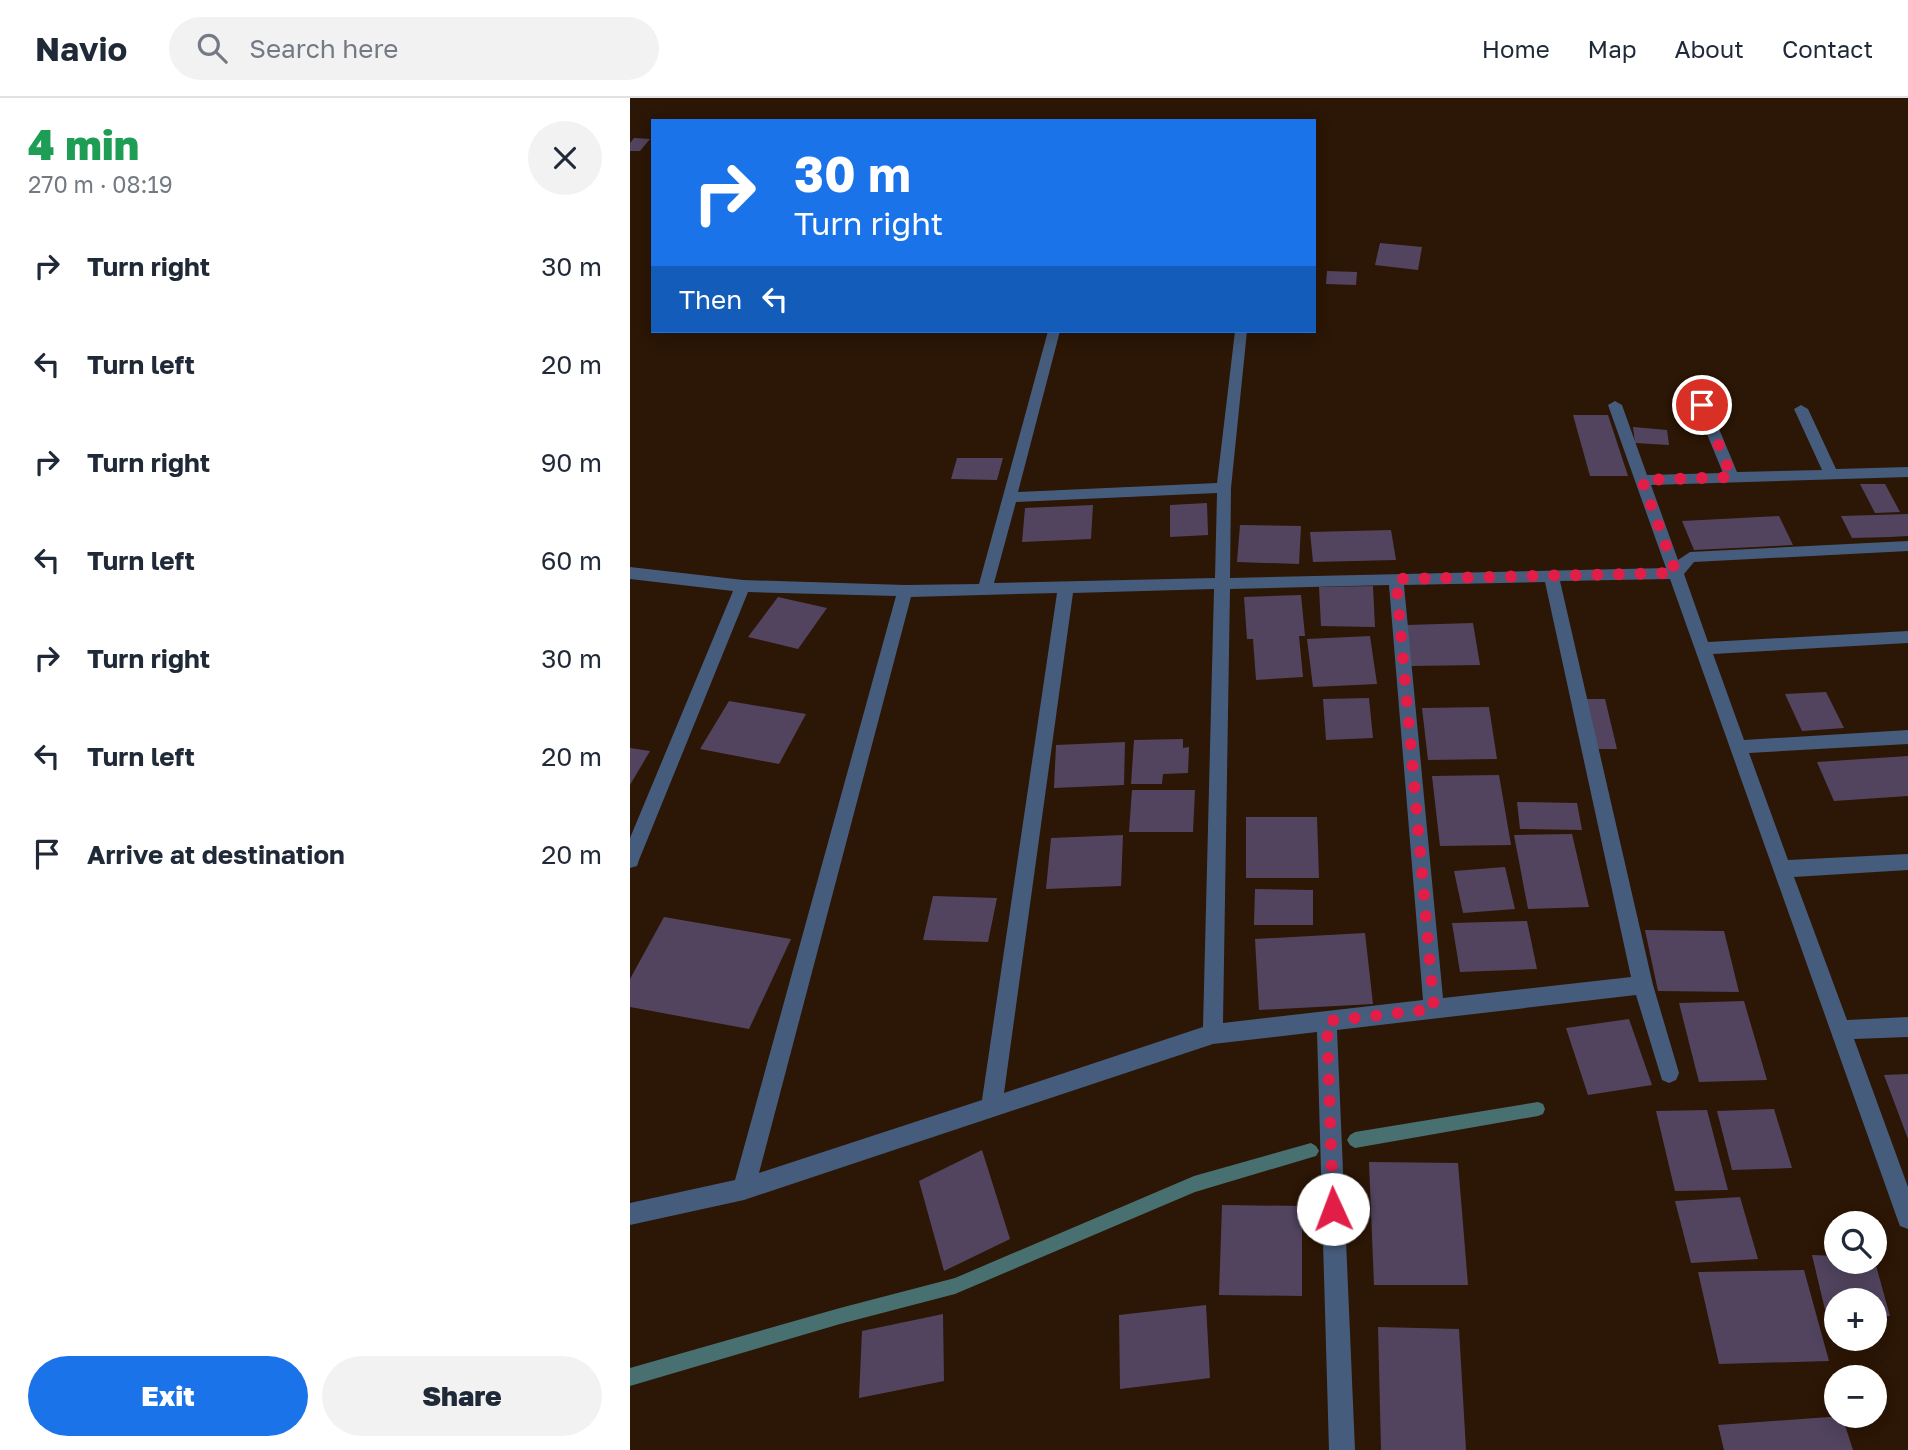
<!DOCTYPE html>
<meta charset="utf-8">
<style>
body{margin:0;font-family:"Golos Text",sans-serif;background:#f2f2f3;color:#1f2937;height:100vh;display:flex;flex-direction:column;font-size:26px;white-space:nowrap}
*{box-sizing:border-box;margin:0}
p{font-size:23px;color:#747a83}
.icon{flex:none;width:38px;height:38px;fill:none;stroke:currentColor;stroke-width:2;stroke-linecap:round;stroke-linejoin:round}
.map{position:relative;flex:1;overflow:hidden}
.sheet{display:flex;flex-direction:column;background:#fff;width:630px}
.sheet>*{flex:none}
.guide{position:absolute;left:21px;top:21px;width:665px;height:214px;border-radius:0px;box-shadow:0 4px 18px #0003;background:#1a73e8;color:#fff;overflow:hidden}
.controls{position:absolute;left:1194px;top:1113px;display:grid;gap:14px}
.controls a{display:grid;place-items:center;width:63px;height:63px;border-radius:50%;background:#fff;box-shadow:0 4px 18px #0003;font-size:35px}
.pin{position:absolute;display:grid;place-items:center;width:60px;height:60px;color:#fff;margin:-30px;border:4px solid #fff;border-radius:50%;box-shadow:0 2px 7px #0007}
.me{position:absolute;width:77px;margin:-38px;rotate:358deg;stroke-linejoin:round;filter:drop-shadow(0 0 5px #0008)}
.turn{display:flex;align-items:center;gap:24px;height:147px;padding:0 28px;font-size:32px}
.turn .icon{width:91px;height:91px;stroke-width:2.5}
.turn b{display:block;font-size:49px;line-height:60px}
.then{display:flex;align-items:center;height:66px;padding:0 28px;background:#0003;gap:14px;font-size:26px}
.round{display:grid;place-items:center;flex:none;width:74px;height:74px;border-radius:37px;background:#f2f2f3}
.summary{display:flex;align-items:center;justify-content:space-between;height:119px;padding:0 28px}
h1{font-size:42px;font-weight:800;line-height:52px;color:#1e9e55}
.button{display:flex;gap:14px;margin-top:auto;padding:14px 28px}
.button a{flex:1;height:80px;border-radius:42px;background:#1a73e8;color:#fff;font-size:28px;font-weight:800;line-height:80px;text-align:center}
.button a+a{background:#f2f2f3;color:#1f2937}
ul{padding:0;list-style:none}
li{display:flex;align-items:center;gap:21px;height:98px;padding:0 28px}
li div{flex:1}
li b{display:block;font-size:26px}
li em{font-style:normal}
header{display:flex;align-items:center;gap:42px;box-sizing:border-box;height:98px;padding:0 35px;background:#fff;border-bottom:2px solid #e0e1e3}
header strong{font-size:33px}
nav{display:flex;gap:38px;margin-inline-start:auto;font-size:24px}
.search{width:490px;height:63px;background:#f2f2f3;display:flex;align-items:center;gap:18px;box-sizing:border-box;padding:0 24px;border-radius:38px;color:#747a83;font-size:26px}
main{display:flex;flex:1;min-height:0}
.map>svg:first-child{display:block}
</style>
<header>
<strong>Navio</strong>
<div class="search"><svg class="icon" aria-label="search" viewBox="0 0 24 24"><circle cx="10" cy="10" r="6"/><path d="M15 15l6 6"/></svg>Search here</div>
<nav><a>Home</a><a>Map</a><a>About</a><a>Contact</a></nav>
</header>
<main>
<section class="sheet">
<div class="summary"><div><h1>4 min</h1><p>270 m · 08:19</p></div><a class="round"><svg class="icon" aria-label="close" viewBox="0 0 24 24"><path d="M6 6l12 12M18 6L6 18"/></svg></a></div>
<ul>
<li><svg class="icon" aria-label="right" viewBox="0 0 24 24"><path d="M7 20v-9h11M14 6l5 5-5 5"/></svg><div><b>Turn right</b></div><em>30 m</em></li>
<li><svg class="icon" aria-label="left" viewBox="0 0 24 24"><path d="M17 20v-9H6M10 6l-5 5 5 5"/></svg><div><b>Turn left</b></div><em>20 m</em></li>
<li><svg class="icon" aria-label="right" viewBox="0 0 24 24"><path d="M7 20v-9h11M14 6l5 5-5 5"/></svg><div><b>Turn right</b></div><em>90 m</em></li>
<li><svg class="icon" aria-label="left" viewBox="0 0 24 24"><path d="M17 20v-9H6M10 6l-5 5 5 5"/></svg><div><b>Turn left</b></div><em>60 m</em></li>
<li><svg class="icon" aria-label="right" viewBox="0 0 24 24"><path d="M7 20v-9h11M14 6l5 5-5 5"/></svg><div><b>Turn right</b></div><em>30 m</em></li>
<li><svg class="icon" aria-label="left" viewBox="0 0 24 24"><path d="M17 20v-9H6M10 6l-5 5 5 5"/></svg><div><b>Turn left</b></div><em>20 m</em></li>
<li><svg class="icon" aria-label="arrive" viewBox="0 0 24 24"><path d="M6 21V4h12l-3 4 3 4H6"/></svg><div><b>Arrive at destination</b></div><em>20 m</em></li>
</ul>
<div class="button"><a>Exit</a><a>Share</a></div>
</section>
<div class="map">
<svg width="1278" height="1352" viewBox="0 0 1278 1352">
<rect width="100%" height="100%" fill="#2c1605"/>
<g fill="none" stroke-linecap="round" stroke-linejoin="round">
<g fill="#487071" fill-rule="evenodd">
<polygon points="908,1004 913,1006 915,1011 913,1016 908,1018 725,1050 720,1047 717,1042 720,1037 725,1034"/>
<polygon points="681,1045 686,1048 689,1053 686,1058 565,1094 325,1196 210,1226 0,1288 0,1270 210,1210 325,1180 564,1078"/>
</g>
</g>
<g fill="#52445f">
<polygon points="4,40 20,41 10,53 0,53 0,45"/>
<polygon points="750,145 792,149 788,172 745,167"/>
<polygon points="697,173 727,174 726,187 696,186"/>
<polygon points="943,317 978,317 998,378 960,378"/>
<polygon points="1003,329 1037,332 1039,347 1005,345"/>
<polygon points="327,360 373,360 367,382 321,381"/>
<polygon points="1230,386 1255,386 1270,414 1245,415"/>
<polygon points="577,405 578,437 540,439 540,407"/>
<polygon points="463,407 461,441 392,444 395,410"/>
<polygon points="1278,416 1278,438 1260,439 1222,440 1211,418"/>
<polygon points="1149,418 1163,447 1064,452 1052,423"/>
<polygon points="610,427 671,428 669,466 607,464"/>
<polygon points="761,432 766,462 683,464 680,434"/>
<polygon points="743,488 745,529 691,528 689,489"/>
<polygon points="671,497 675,538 669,538 673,579 626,582 623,541 617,541 614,499"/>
<polygon points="148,499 197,510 168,551 118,539"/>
<polygon points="843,525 850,567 781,568 776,527"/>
<polygon points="740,538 747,586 683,589 677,541"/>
<polygon points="1196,594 1214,630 1172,633 1155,596"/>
<polygon points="739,600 743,640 696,642 693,601"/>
<polygon points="953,601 975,601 987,651 964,651"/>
<polygon points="99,603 176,616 149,666 70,651"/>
<polygon points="859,609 867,661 798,662 792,610"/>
<polygon points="553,641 553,650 559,649 558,675 533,676 532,686 501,686 504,642"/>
<polygon points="495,644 494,687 424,690 426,647"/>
<polygon points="0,650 20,653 0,687"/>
<polygon points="1278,658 1278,698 1204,703 1187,664"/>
<polygon points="869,677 881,747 810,748 802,678"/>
<polygon points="502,692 565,692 563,734 499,734"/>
<polygon points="887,704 947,705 952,732 890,731"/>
<polygon points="616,719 687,719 689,780 616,780"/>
<polygon points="942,736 959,809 898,811 884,737"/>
<polygon points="493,737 491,788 416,791 421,740"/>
<polygon points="875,769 885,811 833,815 824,773"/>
<polygon points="625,791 683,792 683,827 624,827"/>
<polygon points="303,798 367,800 358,844 293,842"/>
<polygon points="34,819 161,841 119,931 0,909 0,881"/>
<polygon points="897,823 907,871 830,874 822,825"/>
<polygon points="1015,832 1094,833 1109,894 1028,893"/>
<polygon points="735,835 743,906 629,912 625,841"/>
<polygon points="1114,903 1137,982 1069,984 1049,905"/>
<polygon points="999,921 1022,987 958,997 936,930"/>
<polygon points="1278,976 1278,1041 1254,977"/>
<polygon points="1144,1011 1162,1070 1102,1072 1087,1013"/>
<polygon points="1077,1012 1098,1092 1045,1093 1026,1013"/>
<polygon points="352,1052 380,1141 314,1173 289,1083"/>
<polygon points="739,1064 828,1065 838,1187 744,1187"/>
<polygon points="1110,1099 1128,1161 1061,1165 1045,1103"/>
<polygon points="592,1107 672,1108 672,1198 589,1197"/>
<polygon points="1182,1157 1206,1158 1206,1164 1245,1164 1260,1218 1244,1218 1244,1202 1206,1202 1206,1216 1196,1216"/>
<polygon points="1174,1172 1199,1263 1089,1266 1068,1174"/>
<polygon points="576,1207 580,1280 490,1291 489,1217"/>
<polygon points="313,1216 314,1283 229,1300 232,1233"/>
<polygon points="748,1229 829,1231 836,1352 751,1352"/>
<polygon points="1212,1318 1223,1352 1094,1352 1088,1327"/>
</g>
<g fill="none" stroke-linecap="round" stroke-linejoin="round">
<path fill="#465c7c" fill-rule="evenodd" d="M418,233h12l-42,161 199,-9 18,-152h12l-16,157 -1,90 436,-10 -58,-163 7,-4 7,4 25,70 76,-2 -28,-68 7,-4 7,4 28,67 85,-2 -28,-61 7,-4 7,4 28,60 72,-2v10l-257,8 27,75 12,-8 218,-11v10l-214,11 -10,12 24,68 200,-11v12l-195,11 31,86 164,-10v14l-159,9 39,107 120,-6v16l-114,7 53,143 61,-3v20l-54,2 54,148v42l-8,-3 -3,-8 -227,-639 -110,2 93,404 26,88 -3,7 -7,3 -7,-3 -26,-85 -299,35 18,420h-26l-12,-418 -104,12 -469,156 -114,25v-22l105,-23 161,-584 -148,-4 -109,268 -2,6 -7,2v-30l103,-247 -103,-12v-12l113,13 162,5 74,-1zM587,395l-2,85 -221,5 22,-81zM915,484l86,395 -188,21 -39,-413zM759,487l34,415 -200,23 7,-434zM584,491l-11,438 -199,66 69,-500zM427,495l-75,507 -223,73 152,-576z"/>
</g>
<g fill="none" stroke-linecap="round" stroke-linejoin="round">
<polyline stroke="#e11d48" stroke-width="12" stroke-dasharray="0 21.6" points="703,1111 697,923 804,911 766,481 1046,475 1012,382 1102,379 1072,307"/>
</g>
</svg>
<div class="controls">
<a><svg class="icon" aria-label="search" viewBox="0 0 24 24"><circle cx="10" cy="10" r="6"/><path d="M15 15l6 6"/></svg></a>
<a>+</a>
<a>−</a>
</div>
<div class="pin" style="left:1072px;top:307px;background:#d93025"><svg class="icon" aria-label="arrive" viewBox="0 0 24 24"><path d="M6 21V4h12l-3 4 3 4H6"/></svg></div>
<svg class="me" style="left:703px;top:1111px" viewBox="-20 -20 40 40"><circle r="19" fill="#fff"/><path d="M0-13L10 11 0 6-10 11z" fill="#e11d48"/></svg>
<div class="guide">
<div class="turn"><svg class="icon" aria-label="right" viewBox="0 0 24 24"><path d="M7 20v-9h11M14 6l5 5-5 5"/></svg><div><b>30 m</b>Turn right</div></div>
<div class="then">Then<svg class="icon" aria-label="left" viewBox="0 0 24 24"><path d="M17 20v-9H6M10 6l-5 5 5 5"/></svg></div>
</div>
</div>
</main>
